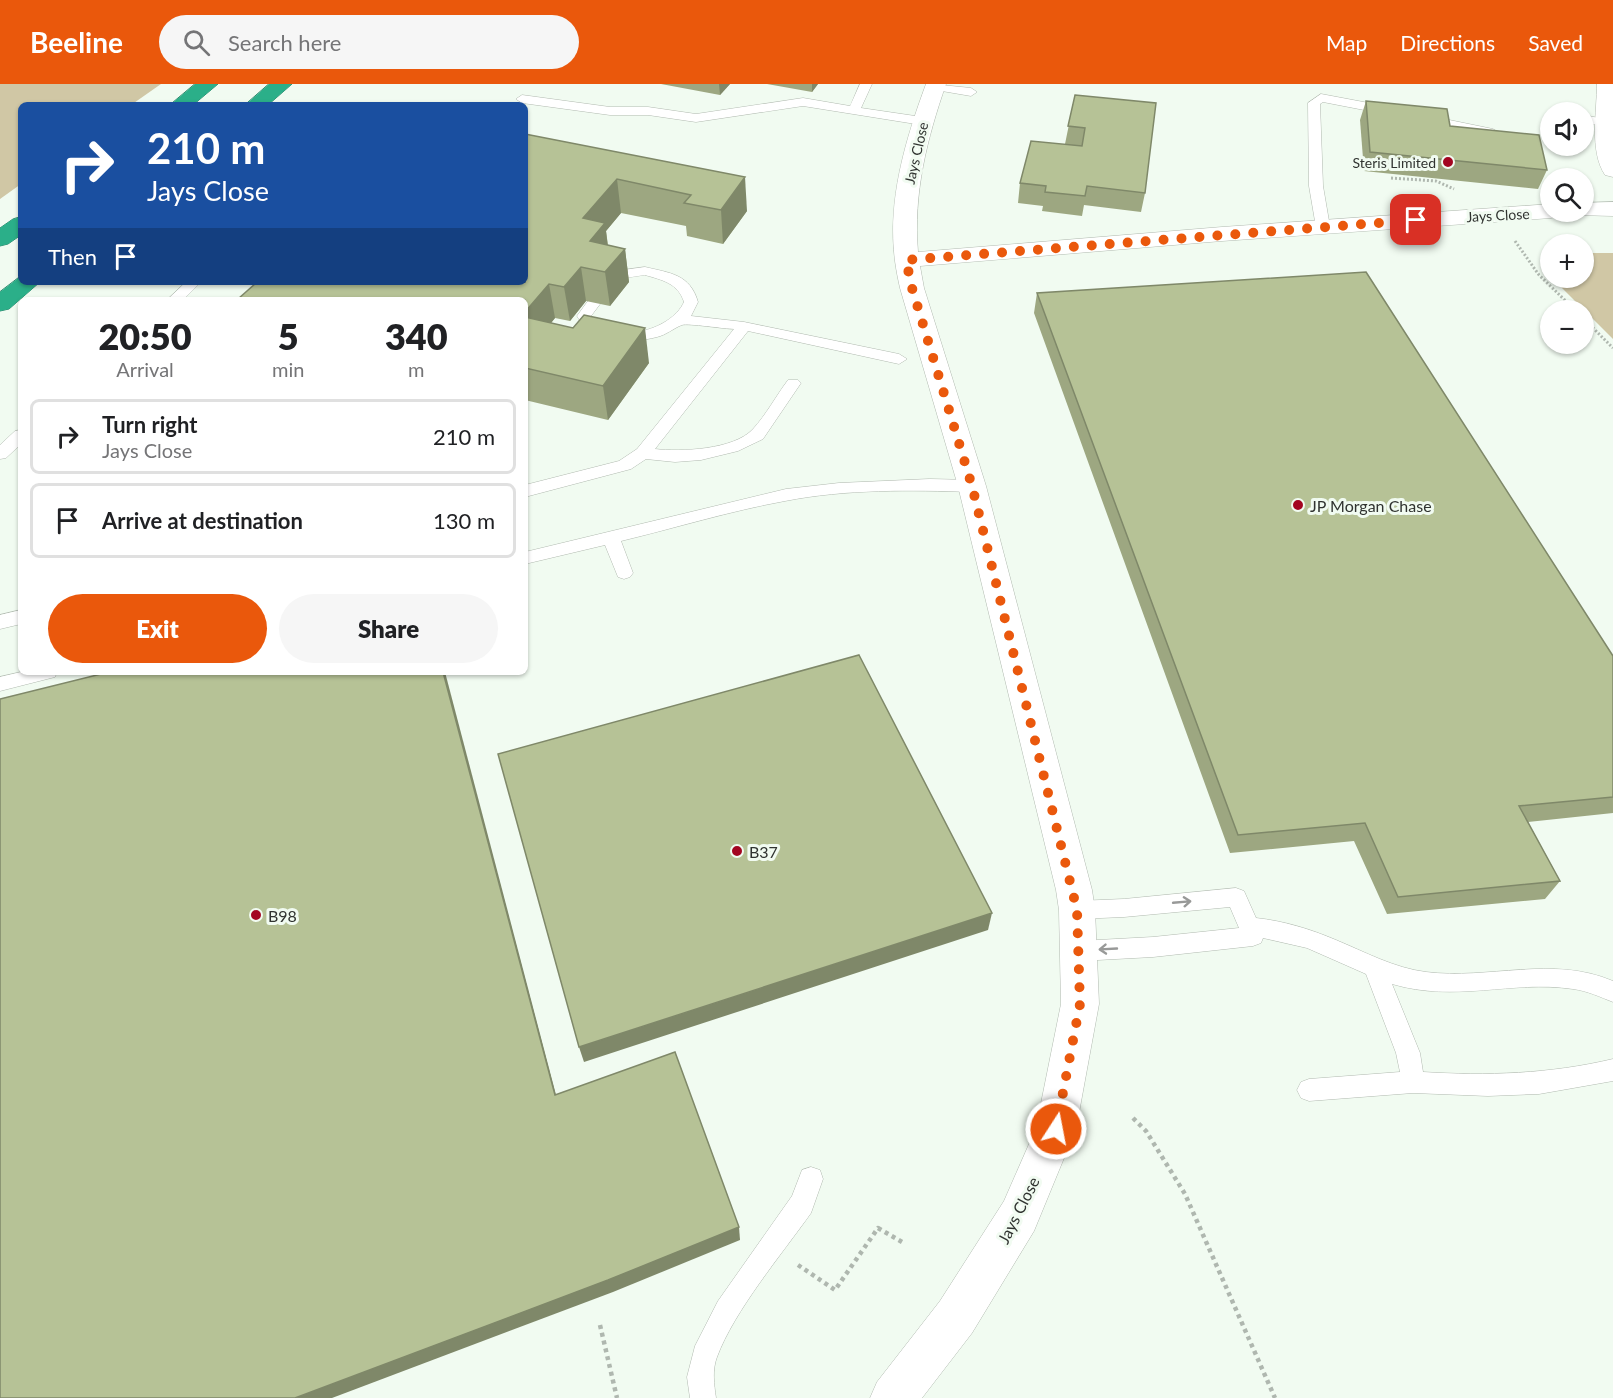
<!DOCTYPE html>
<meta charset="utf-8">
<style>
body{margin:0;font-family:Lato,sans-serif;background:#f6f6f6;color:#202124;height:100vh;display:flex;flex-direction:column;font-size:22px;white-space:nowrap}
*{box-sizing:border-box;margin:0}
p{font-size:20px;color:#757577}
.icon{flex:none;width:33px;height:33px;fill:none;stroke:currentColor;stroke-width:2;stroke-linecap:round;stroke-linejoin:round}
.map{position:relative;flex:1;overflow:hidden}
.sheet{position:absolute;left:18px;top:213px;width:510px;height:378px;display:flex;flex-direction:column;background:#fff;border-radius:9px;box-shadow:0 2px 4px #0004}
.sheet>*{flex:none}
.top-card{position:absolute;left:18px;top:18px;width:510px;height:183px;border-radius:9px;box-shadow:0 2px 4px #0004;background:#1a4fa0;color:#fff;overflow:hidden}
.controls{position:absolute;left:1540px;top:18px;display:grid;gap:12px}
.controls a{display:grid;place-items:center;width:54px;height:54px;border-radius:50%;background:#fff;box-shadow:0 2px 4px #0004;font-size:30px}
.pin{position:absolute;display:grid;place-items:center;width:51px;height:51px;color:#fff;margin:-26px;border-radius:12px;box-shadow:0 3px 9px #0006}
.me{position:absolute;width:66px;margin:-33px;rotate:11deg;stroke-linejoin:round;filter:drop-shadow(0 0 4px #0008)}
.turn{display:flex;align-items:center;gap:21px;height:126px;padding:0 30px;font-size:27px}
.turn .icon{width:78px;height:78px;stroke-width:2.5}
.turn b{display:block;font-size:42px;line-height:51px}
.then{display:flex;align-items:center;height:57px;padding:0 30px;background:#0003;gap:12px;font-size:22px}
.eta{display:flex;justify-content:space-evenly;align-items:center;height:102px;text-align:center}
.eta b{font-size:36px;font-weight:800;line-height:42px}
.primary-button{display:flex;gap:12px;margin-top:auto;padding:12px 30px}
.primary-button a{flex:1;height:69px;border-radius:36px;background:#ea580c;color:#fff;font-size:24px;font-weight:800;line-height:69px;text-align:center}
.primary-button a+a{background:#f6f6f6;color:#202124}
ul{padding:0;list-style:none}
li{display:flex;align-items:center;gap:18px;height:75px;margin:0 12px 9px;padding:0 18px;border:3px solid #e0e0e0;border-radius:9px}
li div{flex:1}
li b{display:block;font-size:22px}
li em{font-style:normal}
header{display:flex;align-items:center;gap:36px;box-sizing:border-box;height:84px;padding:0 30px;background:#ea580c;color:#fff}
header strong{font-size:28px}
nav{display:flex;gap:33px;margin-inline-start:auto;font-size:21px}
.search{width:420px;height:54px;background:#f6f6f6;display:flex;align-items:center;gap:15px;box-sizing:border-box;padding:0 21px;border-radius:33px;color:#757577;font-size:22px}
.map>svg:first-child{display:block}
</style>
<header>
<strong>Beeline</strong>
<div class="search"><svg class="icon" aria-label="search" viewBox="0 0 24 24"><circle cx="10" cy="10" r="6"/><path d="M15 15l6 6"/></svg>Search here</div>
<nav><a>Map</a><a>Directions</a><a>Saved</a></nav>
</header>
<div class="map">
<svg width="1613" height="1314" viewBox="0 0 1613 1314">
<rect width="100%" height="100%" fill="#f1fbf1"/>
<g fill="#d0c7a5">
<polygon points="0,0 161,0 131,21 21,21 21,100 0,115"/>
<polygon points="1584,169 1613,169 1613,255 1552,194 1584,194"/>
</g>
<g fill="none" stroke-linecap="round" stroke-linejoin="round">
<g stroke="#b1bab0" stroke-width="1">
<g id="service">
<polygon points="860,0 872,0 861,24 922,33 928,37 922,41 803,22 696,38 648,31 610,31 522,19 516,15 522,11 610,23 648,23 696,30 803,14 850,22"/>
<polygon points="931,0 971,4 977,8 971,12 936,6 932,5"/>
<polygon points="1321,10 1390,23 1396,27 1390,31 1323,18 1320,20 1323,102 1330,143 1323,147 1316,143 1309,102 1308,19"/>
<polygon points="1425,31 1493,45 1499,49 1493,53 1421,38 1419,35"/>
<polygon points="1584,31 1613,37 1613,43 1584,39"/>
<path d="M645,183c25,6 45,7 53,35l-7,14 53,6 155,32 8,5 -8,5 -151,-33 -93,118c25,3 79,1 98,-20 13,-14 23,-33 35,-49h10l3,3 -38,56 -25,12 -37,9 -26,2 -29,-3 -15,10 -106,28v-12l94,-24 18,-12 97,-120c-9,0 -46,-6 -52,-4 -8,3 -16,10 -25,12 -27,7 -65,6 -80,-21l32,-44zM645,191c17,5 33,8 39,27 -13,29 -73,45 -93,14l28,-37z"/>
<polygon points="186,198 201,198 183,216 167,216"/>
<polygon points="21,346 21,360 6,374 0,375 0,361 15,347"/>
<path d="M930,395l42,1 6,2 2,4 -2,4 -6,2c-61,-2 -126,-3 -187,9 -55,10 -110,27 -164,40l12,32 -3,4 -6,2 -6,-2 -13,-32 -80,19v-12l261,-63 53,-6z"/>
<polygon points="21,526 21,540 0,545 0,531"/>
<polygon points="21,588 57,588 55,593 0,607 0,593"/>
<path d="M1236,804l8,3 12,27c28,3 54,11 80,22 29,12 58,28 90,32 63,8 126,-17 187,9v21c-13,-5 -25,-11 -40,-13 -62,-9 -117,14 -181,-5l28,69 3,19c64,4 127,2 190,-13v22l-74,13 -51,2 -75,-3 -104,8 -8,-3 -4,-8 4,-8 8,-3 91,-7 -4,-19 -30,-79 -59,-26 -44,-10 -2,5 -8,3 -100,11 -74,4 -8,-3 -3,-7 3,-7 8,-3 74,-4 86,-9 -9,-21 -106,10 -47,2 -8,-2 -3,-7 3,-7 8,-2 47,-2z"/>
<path d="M811,1083l9,3 3,9 -12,34c-29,41 -77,98 -94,144 -5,13 -3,27 -1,41h-26l-3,-21 8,-31 23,-45 74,-105 10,-26z"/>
</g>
</g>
<g stroke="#b1bab0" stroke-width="1">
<g id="minor">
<path d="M926,0h20c-19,55 -33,109 -28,168l304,-25 329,-23v8h11l-3,4 -8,2 -329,23 -302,25 4,22 62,198 106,404 3,20 4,94 -23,125 -42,102 -62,102 -50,65h-52l7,-16 63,-81 64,-100 32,-73 25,-124 -2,-94 -3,-20 -98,-404 -58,-198c-2,-9 -4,-19 -5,-27 -8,-60 10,-120 31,-177z"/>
<path d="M1597,0h16v93l-8,-2c-16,-24 -8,-64 -8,-91z"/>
<polygon points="1613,118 1613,132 1576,131 1574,128 1584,128 1584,119"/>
</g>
</g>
<g stroke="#2d846a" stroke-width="1">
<g id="motorway">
<polygon points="195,0 218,0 193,21 170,21"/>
<polygon points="269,0 292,0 268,21 245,21"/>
<polygon points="21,133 21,151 8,160 0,162 0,144 13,135"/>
<polygon points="21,192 21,198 40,198 9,225 0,227 0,208"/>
</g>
</g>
<g stroke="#afb7af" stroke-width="3" stroke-dasharray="2 2" stroke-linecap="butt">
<polyline points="1391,94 1436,97 1454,105"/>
<polyline points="1515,157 1539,191 1575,226"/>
<polyline points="1584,235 1613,264"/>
</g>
<g stroke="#afb7af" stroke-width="4.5" stroke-dasharray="4 4" stroke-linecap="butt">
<polyline points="1133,1034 1146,1047 1185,1110 1275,1314"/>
<polyline points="798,1181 835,1206 878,1144 902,1158"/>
<polyline points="600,1241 617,1314"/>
</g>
<use href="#service" fill="#fff" fill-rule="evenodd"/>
<use href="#minor" fill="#fff" fill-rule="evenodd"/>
<use href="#motorway" fill="#2baf89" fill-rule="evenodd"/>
</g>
<g fill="#9da781">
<polygon points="661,0 730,0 720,11"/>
<polygon points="767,0 818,0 812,8"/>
<polygon points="1075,11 1145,109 1141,128 1084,121 1082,132 1042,127 1043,122 1018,119 1020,99 1065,60"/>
<polygon points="1366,17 1450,42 1547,86 1538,105 1364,87 1360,36"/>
<polygon points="525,50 747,127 723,160 687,152 686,142 621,129 606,147 608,161 625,165 629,198 610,222 586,217 570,237 555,234 551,239 649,279 608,336 525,316 525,216 238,216"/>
<polygon points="1037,209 1613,572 1613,729 1528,738 1560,797 1545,815 1387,830 1354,757 1230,769 1034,229"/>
</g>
<g fill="#7f8869">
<polygon points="719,0 730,0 720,11"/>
<polygon points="812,0 818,0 812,8"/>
<polygon points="745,93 747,127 723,160 721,126"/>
<polygon points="617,95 621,129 606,147 609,173 591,165 583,134"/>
<polygon points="625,165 629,198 610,222 605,188"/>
<polygon points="581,183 586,217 570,237 564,203"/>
<polygon points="549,200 555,234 528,267 525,251 525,228"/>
<polygon points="645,244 649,279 608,336 603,302"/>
<polygon points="443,588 445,588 560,1026 555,1011"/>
<polygon points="992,829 988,846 584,978 579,963"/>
<polygon points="739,1143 740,1156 613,1208 332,1314 295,1314"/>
</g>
<g fill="#b6c296" stroke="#7f8869" stroke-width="1.5">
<polygon points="1075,11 1156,19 1145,109 1087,102 1085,112 1045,108 1046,102 1020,99 1031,57 1082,62 1085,44 1068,42"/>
<polygon points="1366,17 1447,25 1450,42 1539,51 1547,86 1370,68"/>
<polygon points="525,50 745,93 721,126 684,119 691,111 617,95 583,134 605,139 590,157 625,165 605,188 581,183 564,203 549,200 525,228 525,216 238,215 257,198 525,198"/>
<polygon points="1366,188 1613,572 1613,713 1519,722 1560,797 1398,813 1365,739 1238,751 1037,209"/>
<polygon points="584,231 645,244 603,302 525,284 525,233 573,244"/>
<polygon points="859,571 992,829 579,963 498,670"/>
<polygon points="109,588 443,588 555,1011 675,968 739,1143 608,1196 295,1314 0,1314 0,615"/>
</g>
<defs><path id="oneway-shaft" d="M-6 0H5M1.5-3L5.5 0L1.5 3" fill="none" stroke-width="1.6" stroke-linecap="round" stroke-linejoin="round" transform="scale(1.5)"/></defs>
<g stroke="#989998">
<use href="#oneway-shaft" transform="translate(1182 818) rotate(-5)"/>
<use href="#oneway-shaft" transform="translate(1108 865) rotate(177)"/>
</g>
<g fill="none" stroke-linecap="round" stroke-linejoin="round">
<polyline stroke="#ea580c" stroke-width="10" stroke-dasharray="0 18" points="1056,1045 1080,920 1077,826 972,402 912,204 906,176 1416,136"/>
</g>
<g fill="#a30521" stroke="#f1fbf1" stroke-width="2">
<circle cx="1448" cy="78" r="6"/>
<circle cx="1298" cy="421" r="6"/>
<circle cx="737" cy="767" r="6"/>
<circle cx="256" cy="831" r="6"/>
</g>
<g text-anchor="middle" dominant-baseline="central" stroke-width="6" stroke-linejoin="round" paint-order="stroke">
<g font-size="14" fill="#303330" stroke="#f1fbf1">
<text transform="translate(916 69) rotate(-77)">Jays Close</text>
<text transform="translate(1498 131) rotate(-3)">Jays Close</text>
</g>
<g font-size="14" fill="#303330" stroke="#f1fbf1" text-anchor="end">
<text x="1436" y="78">Steris Limited</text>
</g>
<g font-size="16" fill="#303330" stroke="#f1fbf1" text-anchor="start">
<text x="1310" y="421">JP Morgan Chase</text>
<text x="749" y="767">B37</text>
<text x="268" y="831">B98</text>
</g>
<g font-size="16" fill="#303330" stroke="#f1fbf1">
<text transform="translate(1018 1126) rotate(-63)">Jays Close</text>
</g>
</g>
</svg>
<div class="controls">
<a><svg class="icon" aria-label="sound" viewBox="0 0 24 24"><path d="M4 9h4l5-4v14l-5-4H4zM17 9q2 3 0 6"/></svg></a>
<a><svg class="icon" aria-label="search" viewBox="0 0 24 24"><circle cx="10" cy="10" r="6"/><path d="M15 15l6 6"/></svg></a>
<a>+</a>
<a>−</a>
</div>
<div class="pin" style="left:1416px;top:136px;background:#d93025"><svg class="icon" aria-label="arrive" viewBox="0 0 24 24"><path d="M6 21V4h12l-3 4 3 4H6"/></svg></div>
<svg class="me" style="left:1056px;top:1045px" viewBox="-20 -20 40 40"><circle r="17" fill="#ea580c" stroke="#fff" stroke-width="3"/><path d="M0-11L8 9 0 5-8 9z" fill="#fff"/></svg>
<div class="top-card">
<div class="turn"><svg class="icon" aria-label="right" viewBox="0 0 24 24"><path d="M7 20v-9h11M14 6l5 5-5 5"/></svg><div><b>210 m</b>Jays Close</div></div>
<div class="then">Then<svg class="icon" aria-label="arrive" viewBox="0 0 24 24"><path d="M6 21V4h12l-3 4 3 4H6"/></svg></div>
</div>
<section class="sheet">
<div class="eta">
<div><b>20:50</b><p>Arrival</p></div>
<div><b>5</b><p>min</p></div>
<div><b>340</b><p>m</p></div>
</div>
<ul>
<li><svg class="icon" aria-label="right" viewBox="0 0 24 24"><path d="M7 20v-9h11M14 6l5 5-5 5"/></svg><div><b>Turn right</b><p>Jays Close</p></div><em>210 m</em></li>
<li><svg class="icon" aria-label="arrive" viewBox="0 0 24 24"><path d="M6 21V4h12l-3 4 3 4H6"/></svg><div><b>Arrive at destination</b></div><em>130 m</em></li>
</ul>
<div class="primary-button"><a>Exit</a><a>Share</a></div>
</section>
</div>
